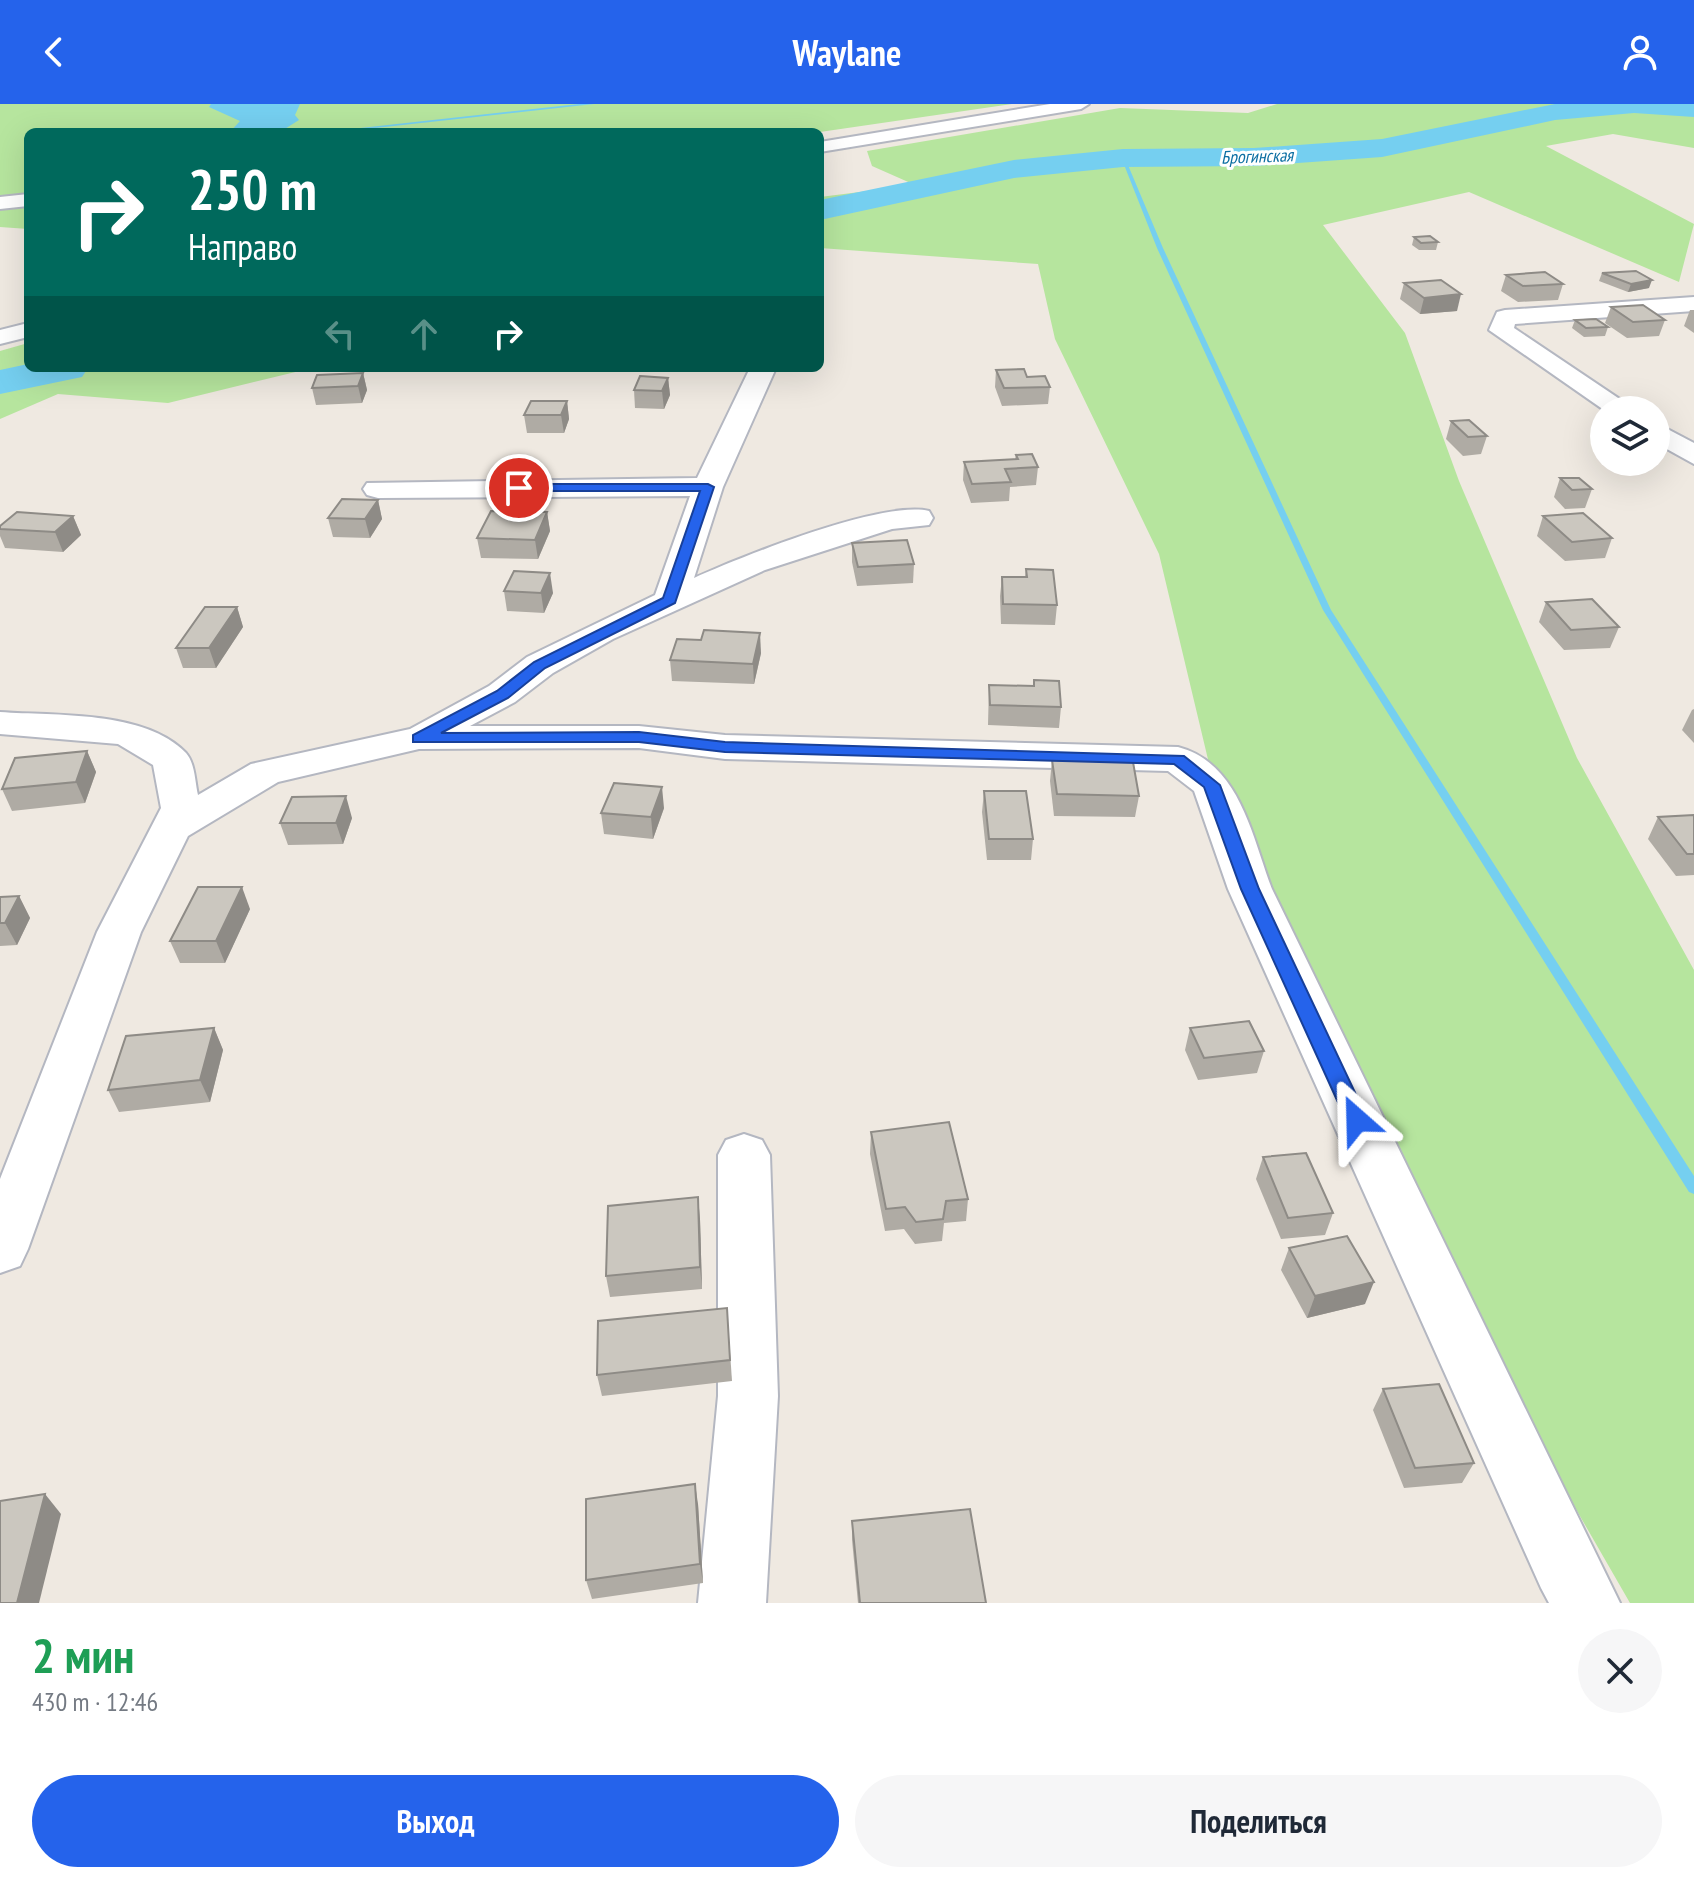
<!DOCTYPE html>
<html lang="ru">
<meta charset="utf-8">
<style>
body{margin:0;font-family:"PT Sans Narrow",sans-serif;background:#f6f6f7;color:#1f2937;height:100vh;display:flex;flex-direction:column;font-size:30px;white-space:nowrap}
*{box-sizing:border-box;margin:0}
p{font-size:26px;color:#747a83}
.icon{flex:none;width:44px;height:44px;fill:none;stroke:currentColor;stroke-width:2;stroke-linecap:round;stroke-linejoin:round}
.map{position:relative;height:1499px;overflow:hidden}
.side{display:flex;flex-direction:column;background:#fff;flex:1}
.side>*{flex:none}
.guide{position:absolute;left:24px;top:24px;width:800px;height:244px;border-radius:12px;box-shadow:0 8px 32px #0002;background:#00695c;color:#fff;overflow:hidden}
.tools{position:absolute;left:1590px;top:292px;display:grid;gap:16px}
.tools a{display:grid;place-items:center;width:80px;height:80px;border-radius:50%;background:#fff;box-shadow:0 8px 32px #0002;font-size:40px}
.pin{position:absolute;display:grid;place-items:center;width:68px;height:68px;color:#fff;margin:-34px;border:4px solid #fff;border-radius:50%;box-shadow:0 2px 8px #0007}
.me{position:absolute;width:88px;margin:-44px;rotate:335deg;stroke-linejoin:round;filter:drop-shadow(0 0 6px #0008)}
.turn{display:flex;align-items:center;gap:28px;height:168px;padding:0 32px;font-size:36px}
.turn .icon{width:104px;height:104px;stroke-width:2.5}
.turn b{display:block;font-size:56px;line-height:68px}
.lanes{display:flex;align-items:center;height:76px;padding:0 32px;background:#0003;justify-content:center;gap:40px;direction:ltr}
.lanes .off{opacity:.35}
.round{display:grid;place-items:center;flex:none;width:84px;height:84px;border-radius:42px;background:#f6f6f7}
.headline{display:flex;align-items:center;justify-content:space-between;height:136px;padding:0 32px}
h1{font-size:48px;font-weight:800;line-height:60px;color:#1e9e55}
.button{display:flex;gap:16px;margin-top:auto;padding:16px 32px}
.button a{flex:1;height:92px;border-radius:48px;background:#2563eb;color:#fff;font-size:32px;font-weight:800;line-height:92px;text-align:center}
.button a+a{background:#f6f6f7;color:#1f2937}
header{display:flex;justify-content:space-between;align-items:center;height:104px;padding:0 32px;background:#2563eb;color:#fff;font-size:36px;font-weight:800}
.map>svg:first-child{display:block}
</style>
<header><svg class="icon" aria-label="back" viewBox="0 0 24 24"><path d="M15 5l-7 7 7 7"/></svg>Waylane<svg class="icon" aria-label="person" viewBox="0 0 24 24"><circle cx="12" cy="8" r="4"/><path d="M4 21q1-7 8-7t8 7"/></svg></header>
<div class="map">
<svg width="1694" height="1499" viewBox="0 0 1694 1499">
<rect width="100%" height="100%" fill="#efe9e1"/>
<g fill="#b6e59e">
<polygon points="0,0 1012,0 820,28 28,28 28,125 0,123"/>
<polygon points="1277,0 1694,0 1694,44 1613,30 1546,42 1694,120 1679,178 1469,88 1323,121 1405,229 1459,377 1577,654 1694,866 1694,1499 1630,1499 1253,844 1159,450 1055,235 1038,160 820,144 820,93 915,81 872,62 867,47 1120,4 1248,9"/>
<polygon points="28,239 28,264 312,264 168,299 58,290 0,315 0,247"/>
</g>
<polygon fill="#75cff0" points="211,0 300,0 295,11 299,16 280,28 230,28 240,17 209,3"/>
<g fill="none" stroke-linecap="round" stroke-linejoin="round">
<g fill="#75cff0" fill-rule="evenodd">
<polygon points="579,0 594,0 339,28 324,28"/>
<polygon points="1121,53 1125,54 1163,144 1331,506 1694,1072 1694,1090 1689,1088 1323,506 1157,144"/>
</g>
<g fill="#75cff0" fill-rule="evenodd">
<polygon points="1555,0 1694,0 1694,13 1634,9 1555,16 1382,53 1254,62 1123,63 1014,74 820,116 820,96 1014,56 1123,45 1254,44 1382,35"/>
<polygon points="28,260 28,264 88,264 82,273 0,290 0,266"/>
</g>
<g stroke="#b4b7c1" stroke-width="4">
<g id="street">
<polygon points="1050,0 1089,0 1081,5 820,48 820,38"/>
<polygon points="28,90 28,102 0,105 0,93"/>
<polygon points="1694,193 1694,207 1515,220 1514,224 1636,306 1604,306 1489,226 1497,208 1505,206"/>
<polygon points="28,219 28,233 0,240 0,226"/>
<path d="M750,264h26l-53,119 -29,91c47,-21 188,-78 235,-67l4,7 -4,7 -37,4 -127,41 -152,69 -60,34 -38,29 -45,24h169l86,9 453,12c62,16 74,90 94,142l348,714h-71l-8,-15 -313,-699 -34,-98 -26,-20 -443,-12 -86,-11 -220,1 -141,33 -90,54 -47,96 -113,317 -8,17 -20,7v-94l97,-247 64,-124 -8,-43 -35,-21 -118,-10v-22c55,4 145,-2 186,41 9,10 9,29 12,42l53,-31 159,-35 79,-43 38,-29 128,-62 35,-99 -312,2 -11,-3 -4,-6 4,-6 330,-5z"/>
<polygon points="1656,319 1694,339 1694,360 1656,339"/>
<polygon points="744,1030 762,1036 770,1051 778,1292 766,1499 698,1499 718,1292 718,1051 726,1036"/>
</g>
</g>
<use href="#street" fill="#fff" fill-rule="evenodd"/>
</g>
<g fill="#afaba4">
<polygon points="1414,133 1438,138 1436,146 1419,146 1412,141"/>
<polygon points="1602,169 1649,184 1628,188 1599,177"/>
<polygon points="1506,171 1563,180 1558,196 1518,198 1501,187"/>
<polygon points="1404,179 1457,207 1420,210 1400,195"/>
<polygon points="1611,203 1665,216 1659,232 1627,234 1605,219"/>
<polygon points="1690,206 1694,206 1694,229 1684,222"/>
<polygon points="1575,216 1608,223 1605,232 1584,233 1572,224"/>
<polygon points="996,266 1027,273 1050,283 1048,300 1002,302 995,283"/>
<polygon points="363,269 367,286 362,299 316,301 312,284"/>
<polygon points="668,274 670,291 664,305 635,304 634,286"/>
<polygon points="567,297 569,315 564,329 527,329 524,311"/>
<polygon points="1451,317 1487,332 1481,350 1463,352 1446,335"/>
<polygon points="1016,351 1038,363 1036,381 1010,383 1009,397 971,399 963,376 964,358 1015,355"/>
<polygon points="1560,374 1592,385 1585,404 1565,405 1554,393"/>
<polygon points="378,396 382,415 370,434 333,433 328,414"/>
<polygon points="547,408 550,427 538,455 481,454 477,434"/>
<polygon points="73,412 81,431 63,448 5,444 0,432 0,422"/>
<polygon points="1543,412 1612,434 1605,454 1565,457 1537,432"/>
<polygon points="852,439 914,460 913,479 857,482 852,458"/>
<polygon points="1026,465 1057,501 1055,521 1001,520 1000,492 1002,473 1025,473"/>
<polygon points="504,487 553,489 544,509 507,507"/>
<polygon points="1546,498 1619,523 1610,544 1564,546 1539,518"/>
<polygon points="237,503 243,523 216,564 183,564 176,544"/>
<polygon points="761,549 754,580 672,577 670,556"/>
<polygon points="1034,576 1061,603 1059,624 988,621 989,581 1033,582"/>
<polygon points="1694,605 1694,639 1682,626 1692,606"/>
<polygon points="87,647 96,668 85,699 12,707 2,685"/>
<polygon points="1052,656 1139,692 1135,713 1054,712 1050,677"/>
<polygon points="984,687 1033,735 1031,756 987,756 982,708"/>
<polygon points="664,704 653,735 604,730 601,709"/>
<polygon points="1694,711 1694,771 1676,772 1648,735 1658,713"/>
<polygon points="352,714 343,740 288,741 280,719"/>
<polygon points="19,792 30,814 17,841 0,842 0,793"/>
<polygon points="250,805 225,859 180,859 170,837"/>
<polygon points="214,924 223,946 210,998 119,1008 108,986"/>
<polygon points="1190,924 1264,947 1257,969 1198,976 1185,946"/>
<polygon points="871,1028 968,1095 966,1117 944,1119 942,1137 915,1140 904,1125 885,1127 870,1050"/>
<polygon points="1263,1053 1333,1109 1325,1131 1281,1135 1256,1075"/>
<polygon points="700,1115 702,1185 610,1193 606,1172"/>
<polygon points="1289,1144 1365,1200 1307,1214 1281,1166"/>
<polygon points="727,1204 732,1277 602,1292 597,1271"/>
<polygon points="1383,1285 1474,1359 1462,1379 1404,1384 1373,1306"/>
<polygon points="698,1400 703,1479 592,1495 586,1476"/>
<polygon points="852,1417 986,1499 858,1499 852,1436"/>
</g>
<g fill="#8e8b86">
<polygon points="1652,176 1649,184 1628,188 1631,180"/>
<polygon points="1461,190 1457,207 1420,210 1424,194"/>
<polygon points="363,269 367,286 362,299 358,282"/>
<polygon points="668,274 670,291 664,305 662,287"/>
<polygon points="567,297 569,315 564,329 561,311"/>
<polygon points="378,396 382,415 370,434 365,415"/>
<polygon points="547,408 550,427 538,455 535,436"/>
<polygon points="73,412 81,431 63,448 55,428"/>
<polygon points="550,469 553,489 544,509 541,489"/>
<polygon points="237,503 243,523 216,564 209,544"/>
<polygon points="760,529 761,549 754,580 753,560"/>
<polygon points="87,647 96,668 85,699 76,678"/>
<polygon points="662,683 664,704 653,735 651,713"/>
<polygon points="346,692 352,714 343,740 336,719"/>
<polygon points="242,783 250,805 225,859 216,837"/>
<polygon points="19,792 30,814 17,841 5,819"/>
<polygon points="214,924 223,946 210,998 200,976"/>
<polygon points="698,1093 700,1115 702,1185 700,1163"/>
<polygon points="1374,1178 1365,1200 1307,1214 1315,1192"/>
<polygon points="695,1380 698,1400 703,1479 700,1460"/>
<polygon points="45,1390 61,1410 39,1499 17,1499"/>
</g>
<g fill="#cbc7bf" stroke="#8e8b86" stroke-width="2">
<polygon points="1430,132 1438,138 1421,139 1414,133"/>
<polygon points="1636,167 1652,176 1631,180 1602,169"/>
<polygon points="1545,168 1563,180 1523,182 1506,171"/>
<polygon points="1441,176 1461,190 1424,194 1404,179"/>
<polygon points="1643,201 1665,216 1633,218 1611,203"/>
<polygon points="1596,215 1608,223 1586,224 1575,216"/>
<polygon points="1024,265 1027,273 1045,272 1050,283 1004,284 996,266"/>
<polygon points="363,269 358,282 312,284 317,271"/>
<polygon points="640,272 668,274 662,287 634,286"/>
<polygon points="531,297 567,297 561,311 524,311"/>
<polygon points="1469,316 1487,332 1468,333 1451,317"/>
<polygon points="1032,350 1038,363 1005,365 1011,378 972,380 964,358 1018,355 1016,351"/>
<polygon points="1560,374 1579,374 1592,385 1572,386"/>
<polygon points="342,395 378,396 365,415 328,414"/>
<polygon points="491,407 547,408 535,436 477,434"/>
<polygon points="17,408 73,412 55,428 0,425 0,422"/>
<polygon points="1583,409 1612,434 1572,438 1543,412"/>
<polygon points="907,436 914,460 858,463 852,439"/>
<polygon points="1026,465 1053,466 1057,501 1003,500 1002,473 1027,473"/>
<polygon points="514,467 550,469 541,489 504,487"/>
<polygon points="1592,495 1619,523 1571,526 1546,498"/>
<polygon points="205,503 237,503 209,544 176,544"/>
<polygon points="704,526 760,529 753,560 670,556 677,535 701,536"/>
<polygon points="1034,576 1059,577 1061,603 990,601 989,581 1034,582"/>
<polygon points="87,647 76,678 2,685 15,654"/>
<polygon points="1052,656 1133,658 1139,692 1057,690"/>
<polygon points="614,679 662,683 651,713 601,709"/>
<polygon points="984,687 1026,687 1033,735 989,735"/>
<polygon points="346,692 336,719 280,719 292,693"/>
<polygon points="1694,711 1694,750 1687,750 1658,713"/>
<polygon points="198,783 242,783 216,837 170,837"/>
<polygon points="19,792 5,819 0,819 0,793"/>
<polygon points="1249,917 1264,947 1204,954 1190,924"/>
<polygon points="214,924 200,976 108,986 126,932"/>
<polygon points="949,1018 968,1095 946,1097 943,1115 916,1118 905,1103 886,1105 871,1028"/>
<polygon points="1306,1049 1333,1109 1288,1114 1263,1053"/>
<polygon points="698,1093 700,1163 606,1172 608,1102"/>
<polygon points="1347,1132 1374,1178 1315,1192 1289,1144"/>
<polygon points="727,1204 730,1256 597,1271 598,1217"/>
<polygon points="1439,1280 1474,1359 1415,1364 1383,1285"/>
<polygon points="695,1380 700,1460 586,1476 586,1395"/>
<polygon points="45,1390 17,1499 0,1499 0,1397"/>
<polygon points="970,1405 986,1499 860,1499 852,1417"/>
</g>
<polygon fill="#2563eb" stroke="#184099" stroke-width="2" points="519,380 708,380 714,383 675,499 545,564 508,594 441,629 639,628 725,638 1184,652 1220,681 1259,785 1368,1016 1365,1023 1349,1023 1346,1016 1241,785 1204,683 1174,660 725,648 639,638 413,638 413,631 497,587 534,558 663,494 700,387 514,387 512,384"/>
<g text-anchor="middle" dominant-baseline="central" stroke-width="6" stroke-linejoin="round" paint-order="stroke">
<g font-size="18" font-style="italic" fill="#0d6fa3" stroke="#fff">
<text transform="translate(1257 52) rotate(-2)">Брогинская</text>
</g>
</g>
</svg>
<div class="tools">
<a><svg class="icon" aria-label="layers" viewBox="0 0 24 24"><path d="M12 4l9 5-9 5-9-5zM3 14l9 5 9-5"/></svg></a>
</div>
<div class="pin" style="left:519px;top:384px;background:#d93025"><svg class="icon" aria-label="arrive" viewBox="0 0 24 24"><path d="M6 21V4h12l-3 4 3 4H6"/></svg></div>
<svg class="me" style="left:1357px;top:1016px" viewBox="-20 -20 40 40"><path d="M0-17L14 15 0 8-14 15z" fill="#2563eb" stroke="#fff" stroke-width="4"/></svg>
<div class="guide">
<div class="turn"><svg class="icon" aria-label="right" viewBox="0 0 24 24"><path d="M7 20v-9h11M14 6l5 5-5 5"/></svg><div><b>250 m</b>Направо</div></div>
<div class="lanes"><svg class="icon off" aria-label="left" viewBox="0 0 24 24"><path d="M17 20v-9H6M10 6l-5 5 5 5"/></svg><svg class="icon off" aria-label="ahead" viewBox="0 0 24 24"><path d="M12 20V5M6 11l6-6 6 6"/></svg><svg class="icon" aria-label="right" viewBox="0 0 24 24"><path d="M7 20v-9h11M14 6l5 5-5 5"/></svg></div>
</div>
</div>
<section class="side">
<div class="headline"><div><h1>2 мин</h1><p>430 m · 12:46</p></div><a class="round"><svg class="icon" aria-label="close" viewBox="0 0 24 24"><path d="M6 6l12 12M18 6L6 18"/></svg></a></div>
<div class="button"><a>Выход</a><a>Поделиться</a></div>
</section>
